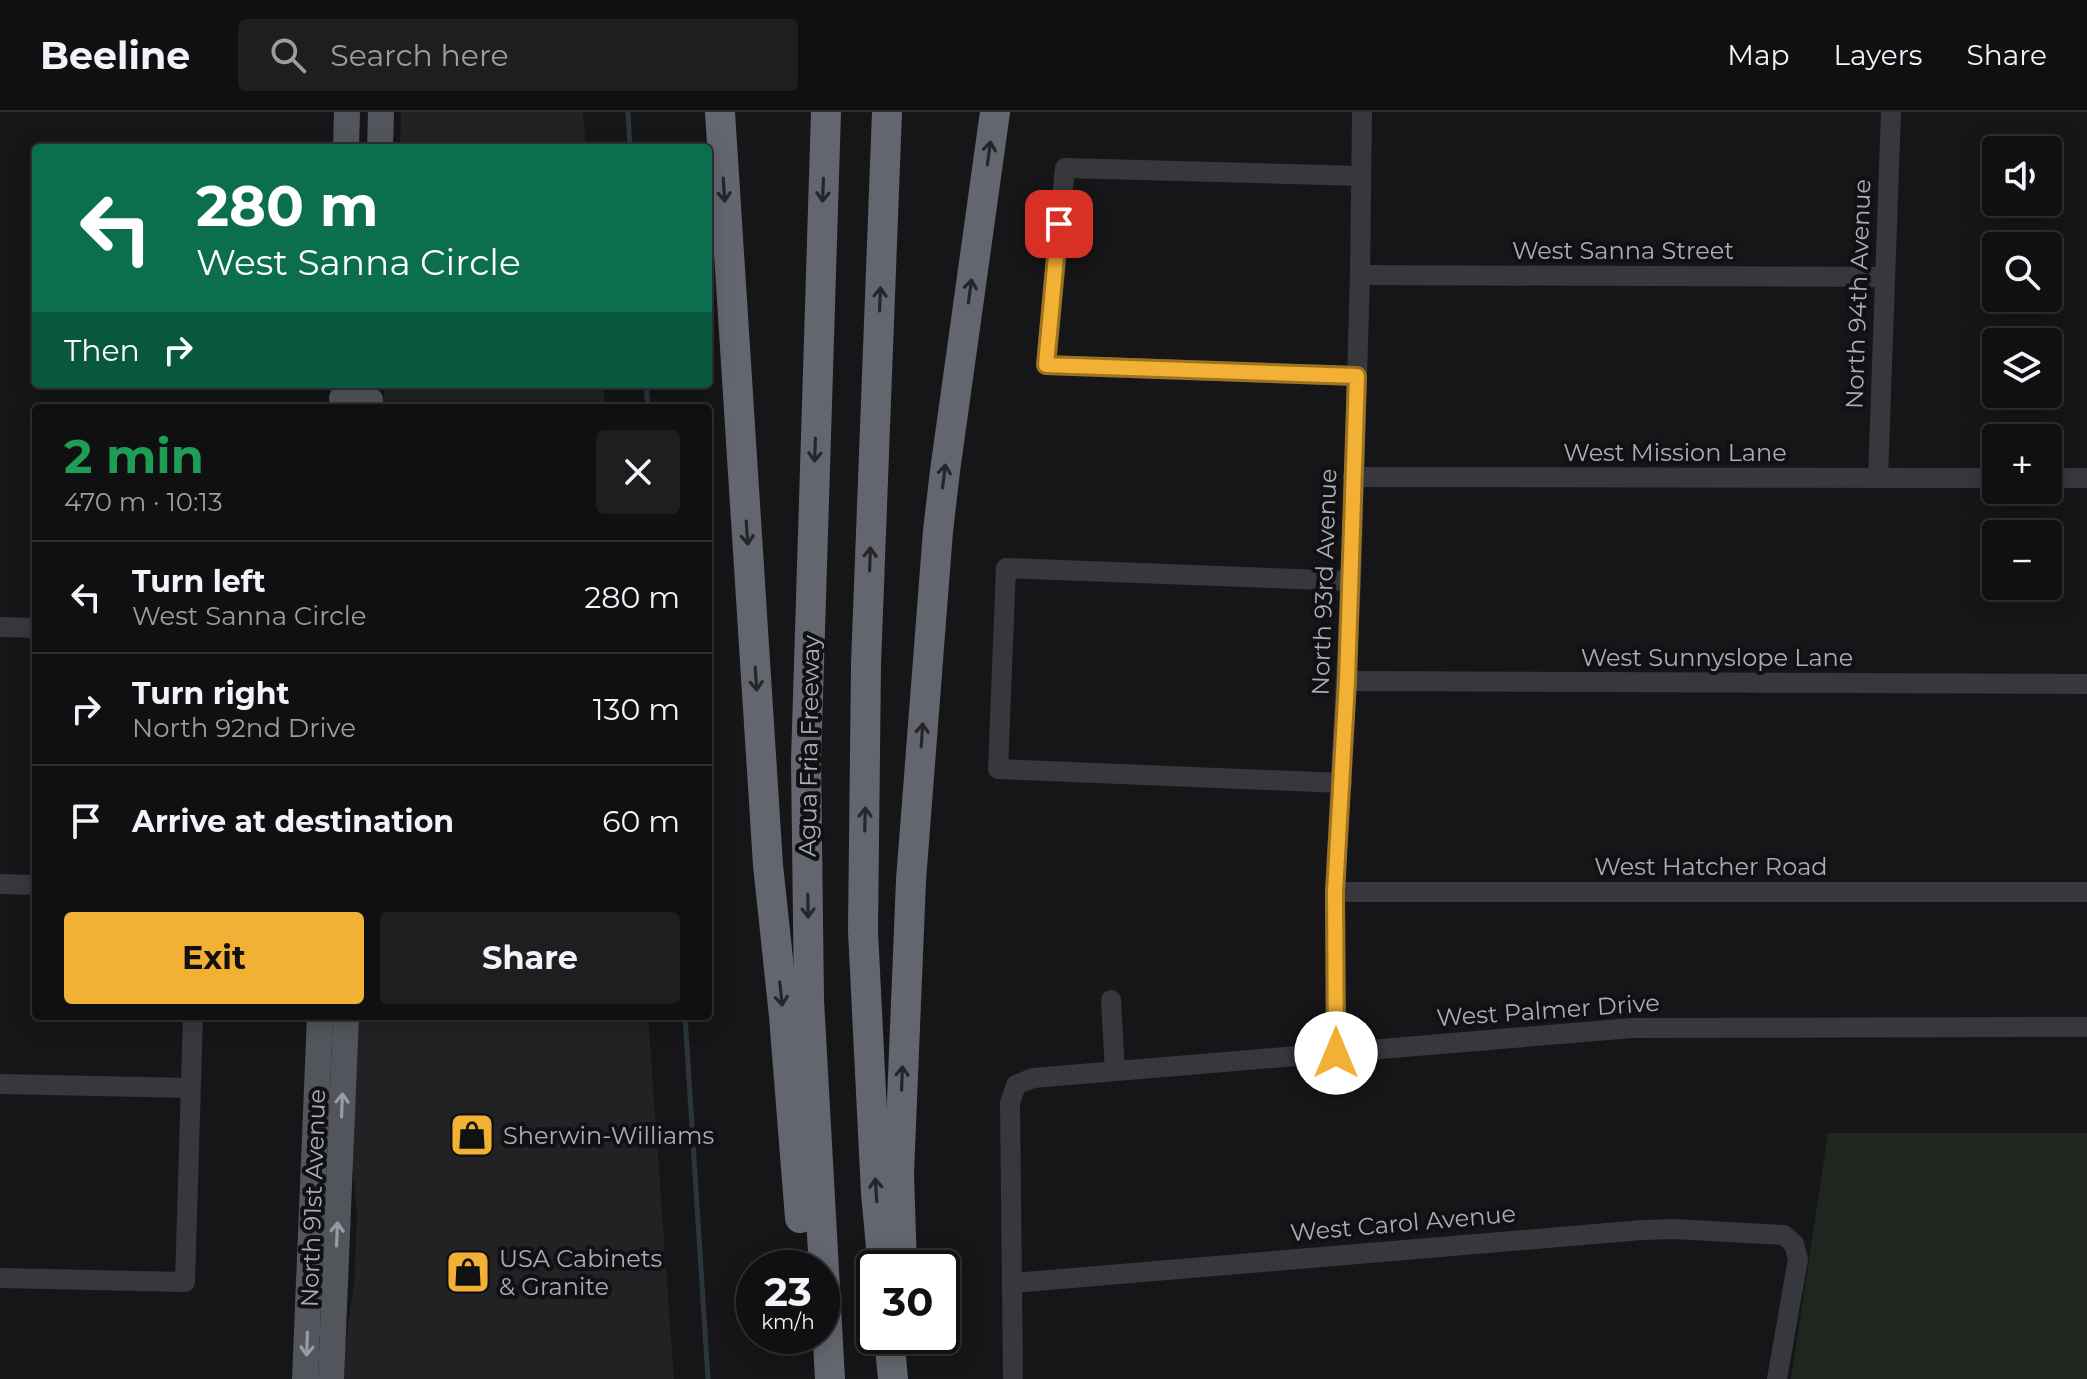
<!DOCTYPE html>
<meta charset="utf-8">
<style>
body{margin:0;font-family:Montserrat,sans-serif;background:#1e1e20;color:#f1f3f6;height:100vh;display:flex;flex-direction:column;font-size:30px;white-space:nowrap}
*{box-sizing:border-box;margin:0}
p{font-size:26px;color:#9c9d9f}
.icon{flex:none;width:44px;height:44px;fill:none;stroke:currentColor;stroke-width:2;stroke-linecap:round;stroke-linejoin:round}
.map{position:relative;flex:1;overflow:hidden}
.side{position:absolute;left:32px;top:292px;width:680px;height:616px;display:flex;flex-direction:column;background:#101012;border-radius:8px;box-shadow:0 4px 20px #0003,0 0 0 2px #303032}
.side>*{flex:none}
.banner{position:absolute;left:32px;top:32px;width:680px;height:244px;border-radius:8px;box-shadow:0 4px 20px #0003,0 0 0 2px #303032;background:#0b6e4f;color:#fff;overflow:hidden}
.buttons{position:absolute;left:1982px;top:24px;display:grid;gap:16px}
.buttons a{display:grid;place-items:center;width:80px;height:80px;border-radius:8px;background:#101012;box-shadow:0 4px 20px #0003,0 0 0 2px #303032;font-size:40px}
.speed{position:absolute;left:736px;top:1138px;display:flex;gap:16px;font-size:40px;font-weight:700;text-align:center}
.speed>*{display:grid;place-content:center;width:104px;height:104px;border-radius:50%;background:#101012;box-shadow:0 4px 20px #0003,0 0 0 2px #303032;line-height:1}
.speed small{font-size:20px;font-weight:400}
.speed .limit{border:4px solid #111;border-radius:12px;background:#fff;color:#111}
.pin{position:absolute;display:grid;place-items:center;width:68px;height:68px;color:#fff;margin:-34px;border-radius:16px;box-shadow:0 4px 12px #0006}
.me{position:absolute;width:88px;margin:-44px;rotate:0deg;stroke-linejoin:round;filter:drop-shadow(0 0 6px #0008)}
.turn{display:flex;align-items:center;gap:28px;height:168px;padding:0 32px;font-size:36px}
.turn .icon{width:104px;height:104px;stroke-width:2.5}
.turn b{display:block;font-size:56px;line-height:68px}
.then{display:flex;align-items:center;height:76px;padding:0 32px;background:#0003;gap:16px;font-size:30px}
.round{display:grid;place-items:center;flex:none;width:84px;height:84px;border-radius:8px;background:#1e1e20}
.summary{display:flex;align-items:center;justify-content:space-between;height:136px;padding:0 32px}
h1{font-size:48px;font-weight:700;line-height:60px;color:#1e9e55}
.button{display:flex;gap:16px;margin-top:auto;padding:16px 32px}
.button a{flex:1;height:92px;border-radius:8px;background:#f2b134;color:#111;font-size:32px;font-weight:700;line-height:92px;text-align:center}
.button a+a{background:#1e1e20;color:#f1f3f6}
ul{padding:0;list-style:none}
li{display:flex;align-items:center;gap:24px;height:112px;padding:0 32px;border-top:2px solid #303032}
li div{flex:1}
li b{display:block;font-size:30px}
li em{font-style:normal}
header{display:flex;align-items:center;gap:48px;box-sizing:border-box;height:112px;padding:0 40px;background:#101012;border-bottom:2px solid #303032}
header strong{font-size:38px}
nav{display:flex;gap:44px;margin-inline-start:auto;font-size:28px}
.search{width:560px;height:72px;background:#1e1e20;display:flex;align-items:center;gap:20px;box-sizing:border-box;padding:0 28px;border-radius:8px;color:#9c9d9f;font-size:30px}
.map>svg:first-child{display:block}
</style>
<header>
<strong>Beeline</strong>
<div class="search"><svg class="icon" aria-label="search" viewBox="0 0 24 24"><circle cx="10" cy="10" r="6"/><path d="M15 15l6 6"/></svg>Search here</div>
<nav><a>Map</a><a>Layers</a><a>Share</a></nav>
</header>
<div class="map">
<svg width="2087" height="1267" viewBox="0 0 2087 1267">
<rect width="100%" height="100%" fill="#161618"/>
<g fill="#222225">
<polygon points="401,0 583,0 586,36 400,36"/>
<polygon points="385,272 603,272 605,296 382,296"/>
<polygon points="355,904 648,904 674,1267 342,1267 342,1251 354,1174 357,1103 351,1037"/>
</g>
<polygon fill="#1e261f" points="1828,1021 2087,1021 2087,1267 1791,1267"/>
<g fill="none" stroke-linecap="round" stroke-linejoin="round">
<g stroke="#2c353c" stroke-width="5">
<polyline points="628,0 630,36"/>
<polyline points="646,272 648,296"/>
<polyline points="685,904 708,1267"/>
</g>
<g stroke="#37383d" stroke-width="20">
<polyline points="1360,163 1885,165"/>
<polyline points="1357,264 1046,253 1065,56 1361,64"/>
<polyline points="1353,365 1996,366"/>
<polyline points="1878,366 1891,0"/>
<polyline points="2048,366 2087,366"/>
<polyline points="0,515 36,516"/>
<polyline points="1347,569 2087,572"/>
<polyline points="1342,671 998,657 1006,456 1351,469"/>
<polyline points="0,772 36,773"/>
<polyline points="1335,780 2087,780"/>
<polyline points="1111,888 1115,959"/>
<polyline points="1336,941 1335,780 1351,469 1360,163 1362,0"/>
<polyline points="0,972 190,976"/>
<polyline points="0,1166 185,1170 193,904"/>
<polyline points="1013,1171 1642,1118 1673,1117 1784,1123 1794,1132 1798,1147 1777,1267"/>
<polyline points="1013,1267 1010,991 1016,973 1033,966 1632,916 2087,915"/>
</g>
<g stroke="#53555c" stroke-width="26">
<polyline points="346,36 347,0"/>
<polyline points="380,36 381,0"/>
<polyline points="342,286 370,288"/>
<polyline points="305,1267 320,904"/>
<polyline points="331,1267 346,904"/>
</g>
<g stroke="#63666e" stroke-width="30">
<polyline points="720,0 768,753 784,904 800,1106"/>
<polyline points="826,0 806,648 809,888 830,1267"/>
<polyline points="883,1156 876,1081 863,819 866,552 887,0"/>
<polyline points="902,1156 899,1062 911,768 938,419 945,359 995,0"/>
<polyline points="889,1224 893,1267"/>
</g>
</g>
<defs><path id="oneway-shaft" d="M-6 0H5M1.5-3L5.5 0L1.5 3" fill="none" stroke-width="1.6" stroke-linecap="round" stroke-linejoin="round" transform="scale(2)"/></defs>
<g stroke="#26262a">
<use href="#oneway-shaft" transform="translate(989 41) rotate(-82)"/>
<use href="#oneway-shaft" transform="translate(724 78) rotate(86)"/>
<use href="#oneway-shaft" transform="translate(823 78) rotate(92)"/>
<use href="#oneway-shaft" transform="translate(970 179) rotate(-82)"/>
<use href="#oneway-shaft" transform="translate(880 187) rotate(-88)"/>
<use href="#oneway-shaft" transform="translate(815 338) rotate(92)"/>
<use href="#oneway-shaft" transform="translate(944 364) rotate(-83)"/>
<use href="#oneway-shaft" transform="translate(747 421) rotate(86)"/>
<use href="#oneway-shaft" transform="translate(870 447) rotate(-88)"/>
<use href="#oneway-shaft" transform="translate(756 567) rotate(86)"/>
<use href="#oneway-shaft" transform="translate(922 623) rotate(-86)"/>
<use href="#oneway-shaft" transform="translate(865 707) rotate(-89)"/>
<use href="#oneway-shaft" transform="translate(808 794) rotate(89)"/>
<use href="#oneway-shaft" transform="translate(781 882) rotate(84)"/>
<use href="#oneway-shaft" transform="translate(902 966) rotate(-88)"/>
<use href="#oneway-shaft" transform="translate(876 1078) rotate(-94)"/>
</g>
<g stroke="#979ba6">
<use href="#oneway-shaft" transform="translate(342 993) rotate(-88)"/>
<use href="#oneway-shaft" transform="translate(337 1122) rotate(-88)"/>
<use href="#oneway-shaft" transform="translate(307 1232) rotate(92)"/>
</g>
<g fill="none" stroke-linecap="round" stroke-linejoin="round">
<g stroke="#9d7322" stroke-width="20">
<polyline id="route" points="1059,112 1046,253 1357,264 1347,569 1335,780 1336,941"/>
</g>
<use href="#route" stroke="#f2b134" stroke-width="14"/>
</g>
<defs>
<g id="shop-square" transform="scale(2.3)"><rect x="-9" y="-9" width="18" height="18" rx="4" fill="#f2b134" stroke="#111113"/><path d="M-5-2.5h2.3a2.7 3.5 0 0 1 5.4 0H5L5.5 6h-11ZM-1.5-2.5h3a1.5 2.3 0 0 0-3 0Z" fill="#111"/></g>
</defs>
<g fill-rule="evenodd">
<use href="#shop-square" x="472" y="1023"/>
<use href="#shop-square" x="468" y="1160"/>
</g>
<g text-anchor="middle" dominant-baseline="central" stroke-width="8" stroke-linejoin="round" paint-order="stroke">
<g font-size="24" fill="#a8adb8" stroke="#111113">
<text x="1623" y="138">West Sanna Street</text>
<text transform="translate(1858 182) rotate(-88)">North 94th Avenue</text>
<text x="1675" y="340">West Mission Lane</text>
<text transform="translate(1324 470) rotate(-88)">North 93rd Avenue</text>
<text x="1717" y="545">West Sunnyslope Lane</text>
<text transform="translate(809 634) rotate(-89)">Agua Fria Freeway</text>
<text x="1711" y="754">West Hatcher Road</text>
<text transform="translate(1548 898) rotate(-4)">West Palmer Drive</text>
<text transform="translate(313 1086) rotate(-88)">North 91st Avenue</text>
<text transform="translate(1403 1111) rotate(-5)">West Carol Avenue</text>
</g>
<g font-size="24" fill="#a8adb8" stroke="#111113" text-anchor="start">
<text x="503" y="1023">Sherwin-Williams</text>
<text x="499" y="1146">USA Cabinets<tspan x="499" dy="28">&amp; Granite</tspan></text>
</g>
</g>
</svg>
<div class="buttons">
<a><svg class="icon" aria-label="sound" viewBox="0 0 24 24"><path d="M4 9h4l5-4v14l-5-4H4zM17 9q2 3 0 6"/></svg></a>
<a><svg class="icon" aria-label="search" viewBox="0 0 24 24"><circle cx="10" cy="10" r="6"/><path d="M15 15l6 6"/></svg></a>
<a><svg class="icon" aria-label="layers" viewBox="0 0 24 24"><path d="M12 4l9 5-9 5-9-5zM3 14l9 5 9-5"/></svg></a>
<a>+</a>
<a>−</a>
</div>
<div class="speed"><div>23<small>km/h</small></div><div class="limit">30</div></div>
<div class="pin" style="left:1059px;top:112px;background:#d93025"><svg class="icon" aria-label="arrive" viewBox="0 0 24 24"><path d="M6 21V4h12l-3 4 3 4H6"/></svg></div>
<svg class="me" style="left:1336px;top:941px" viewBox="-20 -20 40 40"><circle r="19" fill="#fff"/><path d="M0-13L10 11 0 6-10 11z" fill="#f2b134"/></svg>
<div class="banner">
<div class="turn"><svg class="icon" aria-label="left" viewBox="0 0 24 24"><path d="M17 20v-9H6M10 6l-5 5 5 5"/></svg><div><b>280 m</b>West Sanna Circle</div></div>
<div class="then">Then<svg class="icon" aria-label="right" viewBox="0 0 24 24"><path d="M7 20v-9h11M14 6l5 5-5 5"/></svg></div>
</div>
<section class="side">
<div class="summary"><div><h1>2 min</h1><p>470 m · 10:13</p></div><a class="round"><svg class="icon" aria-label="close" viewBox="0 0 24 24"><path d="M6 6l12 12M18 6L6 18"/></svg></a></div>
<ul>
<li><svg class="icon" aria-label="left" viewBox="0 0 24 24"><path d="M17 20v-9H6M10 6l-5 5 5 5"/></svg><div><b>Turn left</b><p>West Sanna Circle</p></div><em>280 m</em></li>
<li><svg class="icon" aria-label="right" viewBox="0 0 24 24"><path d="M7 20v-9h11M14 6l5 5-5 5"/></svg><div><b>Turn right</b><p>North 92nd Drive</p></div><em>130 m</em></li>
<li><svg class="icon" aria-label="arrive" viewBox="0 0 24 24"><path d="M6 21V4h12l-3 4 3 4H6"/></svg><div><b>Arrive at destination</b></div><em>60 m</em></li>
</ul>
<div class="button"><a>Exit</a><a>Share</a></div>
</section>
</div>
